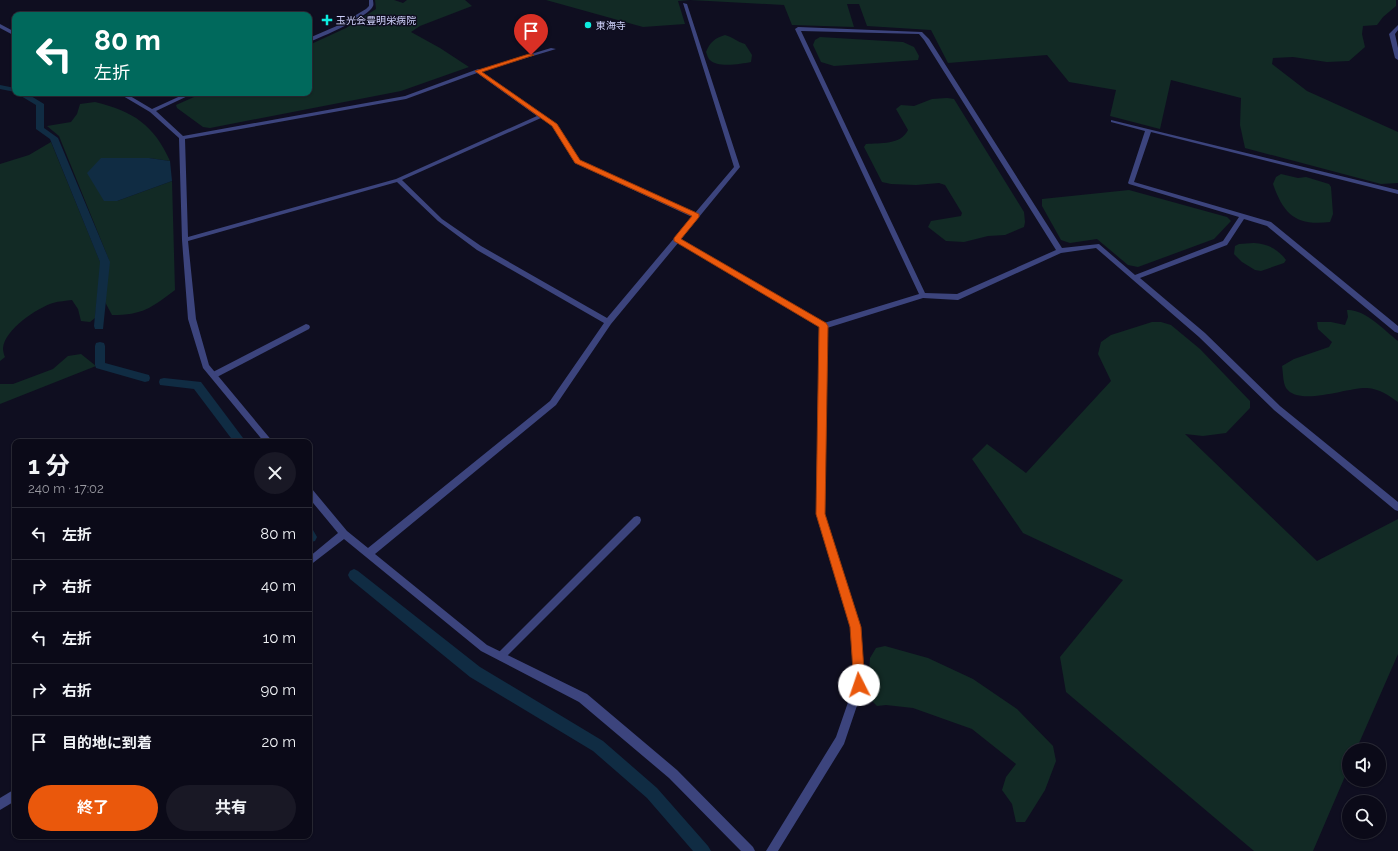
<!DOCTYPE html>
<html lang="ja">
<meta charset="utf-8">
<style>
body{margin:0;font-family:Raleway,"Noto Sans JP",sans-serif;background:#191825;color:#f1f3f6;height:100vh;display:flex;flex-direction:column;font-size:15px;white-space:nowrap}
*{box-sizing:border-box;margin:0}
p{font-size:13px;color:#9a9aa2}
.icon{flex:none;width:22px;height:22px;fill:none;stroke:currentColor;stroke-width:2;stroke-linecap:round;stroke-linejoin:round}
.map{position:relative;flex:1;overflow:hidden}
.drawer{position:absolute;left:12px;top:439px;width:300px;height:400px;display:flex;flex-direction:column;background:#0b0a18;border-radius:8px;box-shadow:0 1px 3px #0004,0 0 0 1px #2b2b37}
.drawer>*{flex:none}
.guide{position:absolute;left:12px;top:12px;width:300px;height:84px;border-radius:8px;box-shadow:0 1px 3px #0004,0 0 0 1px #2b2b37;background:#00695c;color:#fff;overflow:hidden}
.controls{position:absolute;left:1342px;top:743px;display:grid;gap:8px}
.controls a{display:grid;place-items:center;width:44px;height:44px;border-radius:50%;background:#0b0a18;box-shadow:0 1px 3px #0004,0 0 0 1px #2b2b37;font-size:20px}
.pin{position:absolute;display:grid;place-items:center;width:34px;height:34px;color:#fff;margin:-41px -17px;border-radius:50% 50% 50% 0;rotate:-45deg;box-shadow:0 0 4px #0007}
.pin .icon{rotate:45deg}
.me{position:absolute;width:44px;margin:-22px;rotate:356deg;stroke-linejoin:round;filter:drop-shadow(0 0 3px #0008)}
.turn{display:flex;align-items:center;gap:14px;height:84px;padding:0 16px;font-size:18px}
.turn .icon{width:52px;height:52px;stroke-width:2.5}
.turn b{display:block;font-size:28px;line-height:34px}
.round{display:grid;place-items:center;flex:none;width:42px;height:42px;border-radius:21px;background:#191825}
.summary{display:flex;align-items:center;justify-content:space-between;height:68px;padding:0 16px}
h1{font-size:24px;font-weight:700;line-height:30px}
.cta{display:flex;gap:8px;margin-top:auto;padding:8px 16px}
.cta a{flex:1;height:46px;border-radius:24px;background:#ea580c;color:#fff;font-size:16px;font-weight:700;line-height:46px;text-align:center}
.cta a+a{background:#191825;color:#f1f3f6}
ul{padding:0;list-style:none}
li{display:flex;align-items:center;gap:12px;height:52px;padding:0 16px;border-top:1px solid #2b2b37}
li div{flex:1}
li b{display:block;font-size:15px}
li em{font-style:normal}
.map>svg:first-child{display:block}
</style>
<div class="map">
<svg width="1398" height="851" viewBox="0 0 1398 851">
<rect width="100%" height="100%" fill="#0f0e20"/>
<g fill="#122a25">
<polygon points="375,0 394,0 403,3 407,0 465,0 472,6 420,26 411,32 440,48 469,67 401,91 210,128 203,127 177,108 176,105 203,93 309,93 309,45 346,28 376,9"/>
<polygon points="546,0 1396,0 1396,6 1383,17 1377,25 1363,26 1362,34 1365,47 1349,61 1327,62 1293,57 1273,58 1272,64 1307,91 1398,132 1398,183 1381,184 1245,148 1240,125 1241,98 1171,80 1160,129 1110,116 1116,90 1069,82 1047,55 948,63 931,30 867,26 859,4 847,4 854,27 792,25 784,5 690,0 678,1 685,24 643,27"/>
<path d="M725,35c8,2 12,7 20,9l7,11 -1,7c-10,2 -34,6 -41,-2 -2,-1 -3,-6 -4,-8 4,-10 9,-14 19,-17z"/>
<polygon points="820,37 903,42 914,47 919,56 918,60 834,66 821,62 813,45 815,40"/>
<path d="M947,98l7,1 70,113 1,10 -1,5 -19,8 -17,1 -24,6 -18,-1 -18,-14 3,-6 30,-5 1,-3 -17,-28 -6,-2 -23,2 -25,-1 -9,-2 -18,-35 2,-3c14,-1 35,1 42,-14l-12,-21 5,-4 13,1 18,-7z"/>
<path d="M95,102c38,9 59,23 75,59l-21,-3 -32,43 55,-20 3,109c-24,18 -32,25 -63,25l-7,-13 4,-42 -50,-124 -12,-10 24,-4 6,-8 3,-10z"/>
<path d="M51,142l50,122 -6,54 -5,4 -9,-1 -3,-12 -6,-9c-6,1 -13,1 -19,3 -16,5 -48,26 -50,45 0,3 1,7 2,9l-5,4v-197l29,-9z"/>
<path d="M1281,174l17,4 8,-1 23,7 2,3 2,27 -3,8c-34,4 -46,-7 -57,-38l3,-7z"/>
<polygon points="1129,190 1227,217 1231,221 1214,239 1138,267 1128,265 1097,239 1070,243 1061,240 1042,206 1042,199"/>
<path d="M1254,243c14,1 24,6 32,17l-2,3 -23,8 -6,-1 -13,-8 -8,-8 1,-8 4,-2z"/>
<path d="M1347,310c18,-1 37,20 51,31v61c-10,-7 -18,-13 -31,-14 -19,-1 -68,19 -81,0 -3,-5 -3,-16 -4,-22l12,-7 35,-12 3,-5 -14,-13 -1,-7h14l14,3 3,-8z"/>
<polygon points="1152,322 1161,322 1171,325 1200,349 1250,401 1250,408 1226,433 1203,436 1185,434 1317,561 1398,519 1398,654 1356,750 1349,750 1349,767 1313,851 1254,851 1066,692 1060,657 1123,580 1023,533 972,459 987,444 1026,473 1111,381 1098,354 1101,342 1111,335"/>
<polygon points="81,354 96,366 0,404 0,384 13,384 53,369 68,356"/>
<polygon points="885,646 928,658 973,679 1017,709 1053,746 1056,761 1045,790 1025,822 1016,822 1012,804 1002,790 1006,777 1016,764 972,729 913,708 886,705 877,706 867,696 870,658 876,648"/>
</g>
<polygon fill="#102c43" points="101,158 149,158 170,161 172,181 117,201 104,201 87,173"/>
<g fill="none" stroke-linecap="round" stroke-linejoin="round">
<g fill="#102c43" fill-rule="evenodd">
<polygon points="0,85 15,88 15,92 0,89"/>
<polygon points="16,93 26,93 44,104 44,128 58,138 110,262 103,329 95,329 94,326 100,262 50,139 36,129 36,105"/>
<polygon points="100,342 104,343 105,346 105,363 149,375 150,378 149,381 145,382 96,368 95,365 95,346 96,343"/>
<polygon points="164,378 201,382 246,442 234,442 194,389 160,385 159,382 160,379"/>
<polygon points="309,529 313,530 317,537 315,541 311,542 309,542"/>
<polygon points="354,569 358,571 480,667 603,741 657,788 708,846 711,851 693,851 647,798 593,751 470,677 350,579 348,575 350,571"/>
</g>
<g fill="#3c447d" fill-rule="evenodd">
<polygon points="551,48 556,49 480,72 475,71"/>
<polygon points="306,324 309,325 310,327 309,329 217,377 211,377 210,375 211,373"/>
<polygon points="637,516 640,517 641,520 640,523 504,659 501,661 498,659 496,656 498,653 634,517"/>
</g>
<g fill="#3c447d" fill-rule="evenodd">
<path d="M369,0h4c0,1 1,5 0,6 -3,10 -53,32 -64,36v-4l30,-13 27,-16 3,-3z"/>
<path d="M683,3l4,1 53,163 -59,72 143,84 95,-29 -124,-265 3,-2 124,5 7,7 133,209 37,-4 36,31 88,-34 16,-24 -110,-33 -1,-1 17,-52 -34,-9v-2l287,70v4l-247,-62 -17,50 137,40 127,104v7l-3,-1 -128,-106 -23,-7 -17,26 -87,33 65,55 75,73 118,96v9l-3,-1 -121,-100 -75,-73 -103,-89 -35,5 -103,47 -35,-2 -96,30 -3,186 36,113 4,58 -20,59 -66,107h-12l70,-114 18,-52 -4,-58 -34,-113 3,-187 -141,-84 -67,81 -55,81 -181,149 112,91 100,49 90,76 76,77 2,4h-14l-72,-73 -90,-76 -98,-51 -137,-112 -35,27v-9l29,-24 -29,-35v-10l3,1 35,42 21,17 182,-147 54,-78 -127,-73 -39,-29 -41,-39 -209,59 8,78 13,46 64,77h-9l-61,-74 -15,-49 -6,-79 -3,-102 -29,-26 -32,-19h7l27,16 35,-16h7l-38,18 27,25 222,-40 73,-27 78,55 23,37 116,52 39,-46zM801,31l118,3 5,6 132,210 -99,44 -32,-1zM477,73l60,43 -141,63 -208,58 -3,-98 221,-40zM541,118l11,8 23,37 117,54 -85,101 -126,-72 -39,-27 -40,-39z"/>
<polygon points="0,24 15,32 15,36 0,28"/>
<polygon points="1398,25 1398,30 1395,34 1398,48 1398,60 1395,58 1389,34"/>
<polygon points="15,789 15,801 0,810 0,798"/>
</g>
</g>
<polygon fill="#ea580c" stroke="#983908" points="529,54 534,55 482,72 557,124 580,160 699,214 699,217 681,239 826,323 828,326 825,514 861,627 865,685 863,689 859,691 855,689 854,685 850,627 816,514 819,327 674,241 674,238 692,216 575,163 552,126 475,71"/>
<g fill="#0decdf" stroke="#0f0e20" stroke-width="1.5">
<path d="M325 14h4v4h4v4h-4v4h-4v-4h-4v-4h4z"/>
<circle cx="588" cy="25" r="4"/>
</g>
<g text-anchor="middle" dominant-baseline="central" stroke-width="3" stroke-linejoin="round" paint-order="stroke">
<g font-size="10" fill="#d0d2fc" stroke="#0f0e20" text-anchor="start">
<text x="336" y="20">玉光会豊明栄病院</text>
<text x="596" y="25">東海寺</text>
</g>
</g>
</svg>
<div class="controls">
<a><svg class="icon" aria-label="sound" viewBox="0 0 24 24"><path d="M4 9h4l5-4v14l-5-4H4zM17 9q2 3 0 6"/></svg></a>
<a><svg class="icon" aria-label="search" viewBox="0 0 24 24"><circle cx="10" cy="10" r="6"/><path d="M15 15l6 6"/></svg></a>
</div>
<div class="pin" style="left:531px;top:55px;background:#d93025"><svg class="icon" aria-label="arrive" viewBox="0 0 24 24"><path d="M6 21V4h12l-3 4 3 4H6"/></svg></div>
<svg class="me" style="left:859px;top:685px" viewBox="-20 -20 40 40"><circle r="19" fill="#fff"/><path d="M0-13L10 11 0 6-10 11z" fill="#ea580c"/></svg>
<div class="guide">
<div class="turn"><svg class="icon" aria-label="left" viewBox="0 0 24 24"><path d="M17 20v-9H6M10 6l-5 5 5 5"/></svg><div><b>80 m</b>左折</div></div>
</div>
<section class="drawer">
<div class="summary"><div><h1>1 分</h1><p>240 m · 17:02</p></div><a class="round"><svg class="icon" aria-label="close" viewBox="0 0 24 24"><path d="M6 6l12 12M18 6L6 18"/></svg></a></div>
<ul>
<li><svg class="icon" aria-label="left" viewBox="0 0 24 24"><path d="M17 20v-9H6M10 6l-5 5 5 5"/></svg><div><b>左折</b></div><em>80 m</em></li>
<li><svg class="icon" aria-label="right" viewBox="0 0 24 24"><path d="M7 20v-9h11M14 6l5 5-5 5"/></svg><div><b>右折</b></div><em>40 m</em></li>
<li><svg class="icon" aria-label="left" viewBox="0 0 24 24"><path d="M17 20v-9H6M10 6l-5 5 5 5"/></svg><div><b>左折</b></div><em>10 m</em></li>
<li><svg class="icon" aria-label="right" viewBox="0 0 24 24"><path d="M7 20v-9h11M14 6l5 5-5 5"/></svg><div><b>右折</b></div><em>90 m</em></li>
<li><svg class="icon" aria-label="arrive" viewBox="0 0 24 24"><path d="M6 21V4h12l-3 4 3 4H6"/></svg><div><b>目的地に到着</b></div><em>20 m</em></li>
</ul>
<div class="cta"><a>終了</a><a>共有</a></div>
</section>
</div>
